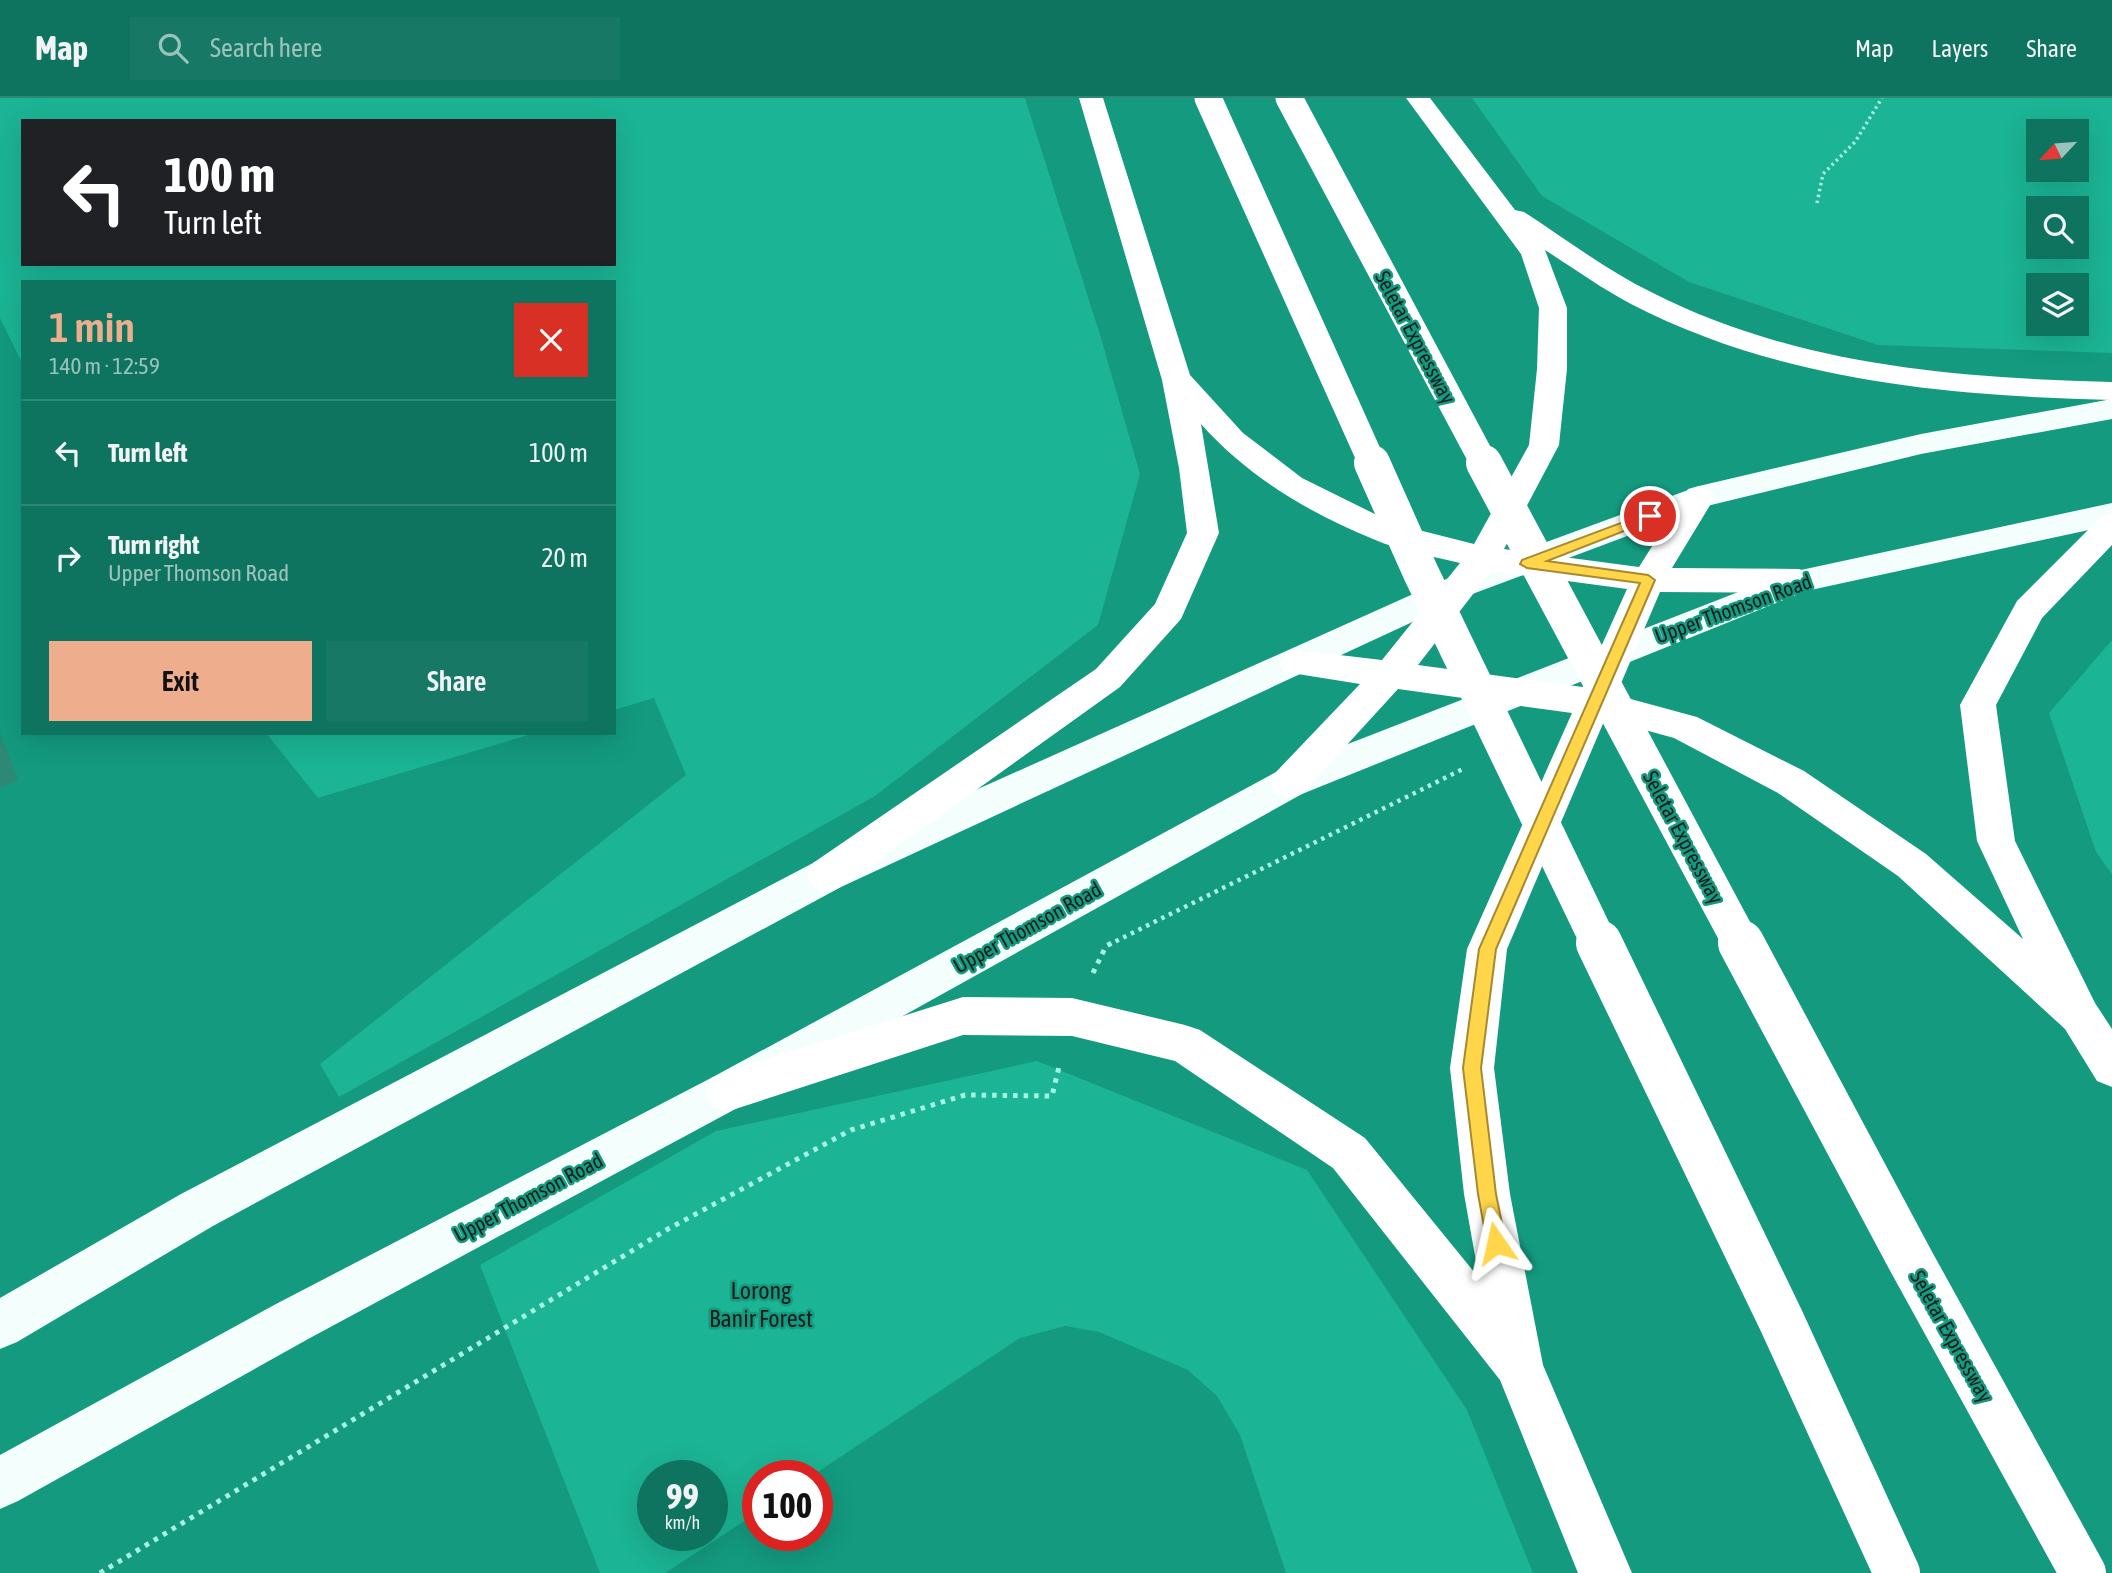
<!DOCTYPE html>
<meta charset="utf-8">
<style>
body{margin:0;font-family:"Asap Condensed",sans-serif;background:#177965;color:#f1f3f6;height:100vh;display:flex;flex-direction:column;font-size:26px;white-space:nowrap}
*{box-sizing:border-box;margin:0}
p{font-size:23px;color:#9bc3bd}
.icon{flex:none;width:38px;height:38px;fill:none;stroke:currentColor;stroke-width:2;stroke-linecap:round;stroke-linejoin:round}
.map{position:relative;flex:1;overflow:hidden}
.details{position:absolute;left:21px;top:182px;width:595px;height:455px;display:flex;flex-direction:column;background:#0e745f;border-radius:0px;box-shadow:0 7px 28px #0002}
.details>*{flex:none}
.guide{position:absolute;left:21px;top:21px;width:595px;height:147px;border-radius:0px;box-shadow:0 7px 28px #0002;background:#202124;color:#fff;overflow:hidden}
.needle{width:46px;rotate:244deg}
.fabs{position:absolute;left:2026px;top:21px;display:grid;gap:14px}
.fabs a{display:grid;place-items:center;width:63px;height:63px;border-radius:0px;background:#0e745f;box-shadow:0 7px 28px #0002;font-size:35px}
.speed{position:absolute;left:637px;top:1362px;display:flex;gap:14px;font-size:35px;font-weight:700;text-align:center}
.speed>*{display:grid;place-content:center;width:91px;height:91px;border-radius:50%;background:#0e745f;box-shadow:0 7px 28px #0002;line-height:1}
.speed small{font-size:18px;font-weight:400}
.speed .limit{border:10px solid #d22;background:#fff;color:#111}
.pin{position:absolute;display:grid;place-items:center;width:60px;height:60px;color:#fff;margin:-30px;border:4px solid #fff;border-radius:50%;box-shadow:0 2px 7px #0007}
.me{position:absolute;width:77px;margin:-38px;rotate:349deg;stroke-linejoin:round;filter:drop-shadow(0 0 5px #0008)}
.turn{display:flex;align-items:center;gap:24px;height:147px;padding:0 28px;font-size:32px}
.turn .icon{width:91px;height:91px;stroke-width:2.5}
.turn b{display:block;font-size:49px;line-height:60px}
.round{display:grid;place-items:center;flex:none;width:74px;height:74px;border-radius:0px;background:#177965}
.headline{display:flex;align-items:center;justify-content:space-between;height:119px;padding:0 28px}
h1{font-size:42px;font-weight:600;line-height:52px;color:#eead8d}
.button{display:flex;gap:14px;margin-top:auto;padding:14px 28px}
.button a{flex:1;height:80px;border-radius:0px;background:#eead8d;color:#111;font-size:28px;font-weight:600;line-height:80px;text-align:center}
.button a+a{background:#177965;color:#f1f3f6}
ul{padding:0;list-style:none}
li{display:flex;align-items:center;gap:21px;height:105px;padding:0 28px;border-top:2px solid #2e8674}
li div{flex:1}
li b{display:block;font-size:26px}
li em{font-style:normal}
header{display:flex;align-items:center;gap:42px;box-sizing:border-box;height:98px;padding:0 35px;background:#0e745f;border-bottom:2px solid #2e8674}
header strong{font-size:33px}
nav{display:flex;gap:38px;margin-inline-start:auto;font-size:24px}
.search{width:490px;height:63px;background:#177965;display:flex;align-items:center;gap:18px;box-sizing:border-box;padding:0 24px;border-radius:0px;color:#9bc3bd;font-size:26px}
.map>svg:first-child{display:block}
</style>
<header>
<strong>Map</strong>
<div class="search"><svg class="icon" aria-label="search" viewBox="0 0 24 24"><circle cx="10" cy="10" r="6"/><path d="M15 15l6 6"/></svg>Search here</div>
<nav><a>Map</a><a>Layers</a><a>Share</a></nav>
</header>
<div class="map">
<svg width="2112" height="1475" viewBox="0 0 2112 1475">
<rect width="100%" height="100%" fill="#139a7f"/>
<g fill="#1bb494" fill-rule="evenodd">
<path d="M0,0h1025l76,240 39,136 -42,151 -223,171 -536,301 -19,-33 366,-289 -32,-77 -40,12v-428h-591v83l-23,-47zM23,23h591v143h-591z"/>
<path d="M1472,0h640v255l-234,-8 -189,-63 -147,-86zM2039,33h38v39h-38zM2039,110h38v39h-38zM2039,187h38v39h-38z"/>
<polygon points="2112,542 2112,776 2096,754 2049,615"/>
<polygon points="266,635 535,635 318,700"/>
<path d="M1037,963l270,109 160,240 66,163h-247l-46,-138 -23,-39 -29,-26 -89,-38 -34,-6 -45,12 -207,137h-55v37l-93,61h-65l-120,-308 236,-134zM712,1377v60h-59v-60z"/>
</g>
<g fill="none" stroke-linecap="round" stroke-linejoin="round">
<polyline stroke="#a7f3e3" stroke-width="3.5" stroke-dasharray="2.5 3.5" stroke-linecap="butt" points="1817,105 1823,76 1855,44 1882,0"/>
<polyline stroke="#a7f3e3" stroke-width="4.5" stroke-dasharray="3.5 5" stroke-linecap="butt" points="1108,847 1463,671"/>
<g stroke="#a7f3e3" stroke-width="5" stroke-dasharray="4.5 6" stroke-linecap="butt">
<polyline points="1093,875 1106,848 1112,845"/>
<polyline points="100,1475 668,1131 851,1032 965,997 1052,998 1059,969"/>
</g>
<g fill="#f4fffd" fill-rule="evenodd">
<polygon points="2112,301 2112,321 1921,356 1707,408 1475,495 841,789 213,1128 17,1244 0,1251 0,1200 181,1096 813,765 1451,479 1699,388 1921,336"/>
<polygon points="2112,405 2112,427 1806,493 1302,696 741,1008 310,1240 18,1403 0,1411 0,1357 276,1206 711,980 1276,674 1787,475"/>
</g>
<path fill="#fff" fill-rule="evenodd" d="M1079,0h24l87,277 53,58 59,45 93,46 79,20 55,-99 8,-76 2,-61 -18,-54 -115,-156h24l85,112 9,2c42,27 82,58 127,80 143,73 302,86 461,90v18c-165,-4 -332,-19 -481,-96 -30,-16 -58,-36 -86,-54l22,58v61l-8,76 -55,104 135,18 49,-78 11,-3 11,3 5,8 -43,71 127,1 12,4 5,8 -5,8 -12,4 -139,-1 -44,103 81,22 107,54 122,83 97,85 -46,-98 -17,-136 57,-104 84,-84 11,-3v31l-70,73 -46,87 19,136 80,162 17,26v58l-15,-6 -32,-52 -167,-153 -120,-83 -104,-55 -69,-19 -98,230 -13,119 16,126 33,171 89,208h-54l-78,-193 -167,-212 -158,-107 -103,-25 -109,-1 -237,77 -15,-6 -7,-14 7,-14 15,-6 237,-75 109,1 113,27 15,5 165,108 114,140 -15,-84 -14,-126 17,-119 105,-236 -174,-24 -96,105 -13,4 -13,-4 -6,-11 6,-11 84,-88 -75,-12 -6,-9 6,-9 12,-4 85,10 78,-97c-28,-7 -60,-12 -87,-24 -64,-26 -126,-63 -172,-115l18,109 -38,86 -61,68 -279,200 -14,4 -14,-4 -6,-12 6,-12 283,-194 59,-65 32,-71 -8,-65 -17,-88zM1491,473l136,18 -44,98 -165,-22z"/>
<g stroke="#fff" stroke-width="27">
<polyline points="1208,0 1373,367"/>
<polyline points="1289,0 1485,367"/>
</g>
<g stroke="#fff" stroke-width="36">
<polyline points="1372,365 1421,475 1600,847"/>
<polyline points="1484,365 1742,847"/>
</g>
<g stroke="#fff" stroke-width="46">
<polyline points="1599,845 1781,1222 1897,1475"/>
<polyline points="1741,845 1912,1165 2083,1475"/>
</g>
</g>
<polygon fill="#2d8876" points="0,635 18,682 0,690"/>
<polygon fill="#ffd54a" stroke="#a68a30" stroke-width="2" points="1650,414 1657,418 1655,421 1547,463 1648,477 1655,482 1496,851 1481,970 1496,1096 1506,1145 1503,1152 1496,1155 1489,1152 1487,1145 1478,1096 1463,970 1479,851 1640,485 1527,470 1520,466 1522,462"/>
<g text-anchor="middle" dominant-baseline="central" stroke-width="5" stroke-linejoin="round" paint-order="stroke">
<g font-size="21" fill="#1d1d1d" stroke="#139a7f">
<text transform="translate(1416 239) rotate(62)">Seletar Expressway</text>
<text transform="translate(1733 510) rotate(-20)">Upper Thomson Road</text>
<text transform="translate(1684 739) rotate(62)">Seletar Expressway</text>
<text transform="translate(1027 829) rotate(-29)">Upper Thomson Road</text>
<text transform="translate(528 1099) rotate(-28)">Upper Thomson Road</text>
<text transform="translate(1952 1238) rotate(61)">Seletar Expressway</text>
</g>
<g font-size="24" fill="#1a1d1c" stroke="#139a7f">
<text x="761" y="1192">Lorong<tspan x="761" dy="28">Banir Forest</tspan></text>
</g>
</g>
</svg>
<div class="fabs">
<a><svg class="needle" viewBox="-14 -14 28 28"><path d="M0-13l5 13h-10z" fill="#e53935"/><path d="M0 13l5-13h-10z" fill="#9bc3bd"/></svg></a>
<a><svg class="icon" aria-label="search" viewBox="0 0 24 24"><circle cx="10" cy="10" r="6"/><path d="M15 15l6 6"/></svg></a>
<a><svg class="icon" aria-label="layers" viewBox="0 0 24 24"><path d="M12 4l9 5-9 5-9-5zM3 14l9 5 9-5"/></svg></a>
</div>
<div class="speed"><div>99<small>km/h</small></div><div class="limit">100</div></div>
<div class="pin" style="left:1650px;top:418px;background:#d93025"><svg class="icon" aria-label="arrive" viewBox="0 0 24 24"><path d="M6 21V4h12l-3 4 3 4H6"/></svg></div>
<svg class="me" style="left:1496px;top:1145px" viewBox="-20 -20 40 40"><path d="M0-17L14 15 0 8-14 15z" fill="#ffd54a" stroke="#fff" stroke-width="4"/></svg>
<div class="guide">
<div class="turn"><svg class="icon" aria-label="left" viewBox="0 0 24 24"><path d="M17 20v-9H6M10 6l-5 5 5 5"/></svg><div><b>100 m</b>Turn left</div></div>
</div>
<section class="details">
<div class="headline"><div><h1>1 min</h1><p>140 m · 12:59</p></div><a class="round" style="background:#d93025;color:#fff"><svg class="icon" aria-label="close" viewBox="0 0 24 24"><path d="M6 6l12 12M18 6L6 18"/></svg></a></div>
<ul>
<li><svg class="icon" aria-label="left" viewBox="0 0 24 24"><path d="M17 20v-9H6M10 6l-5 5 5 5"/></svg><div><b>Turn left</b></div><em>100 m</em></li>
<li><svg class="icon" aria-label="right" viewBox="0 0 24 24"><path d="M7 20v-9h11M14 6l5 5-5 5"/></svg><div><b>Turn right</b><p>Upper Thomson Road</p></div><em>20 m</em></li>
</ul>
<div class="button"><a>Exit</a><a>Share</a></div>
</section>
</div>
